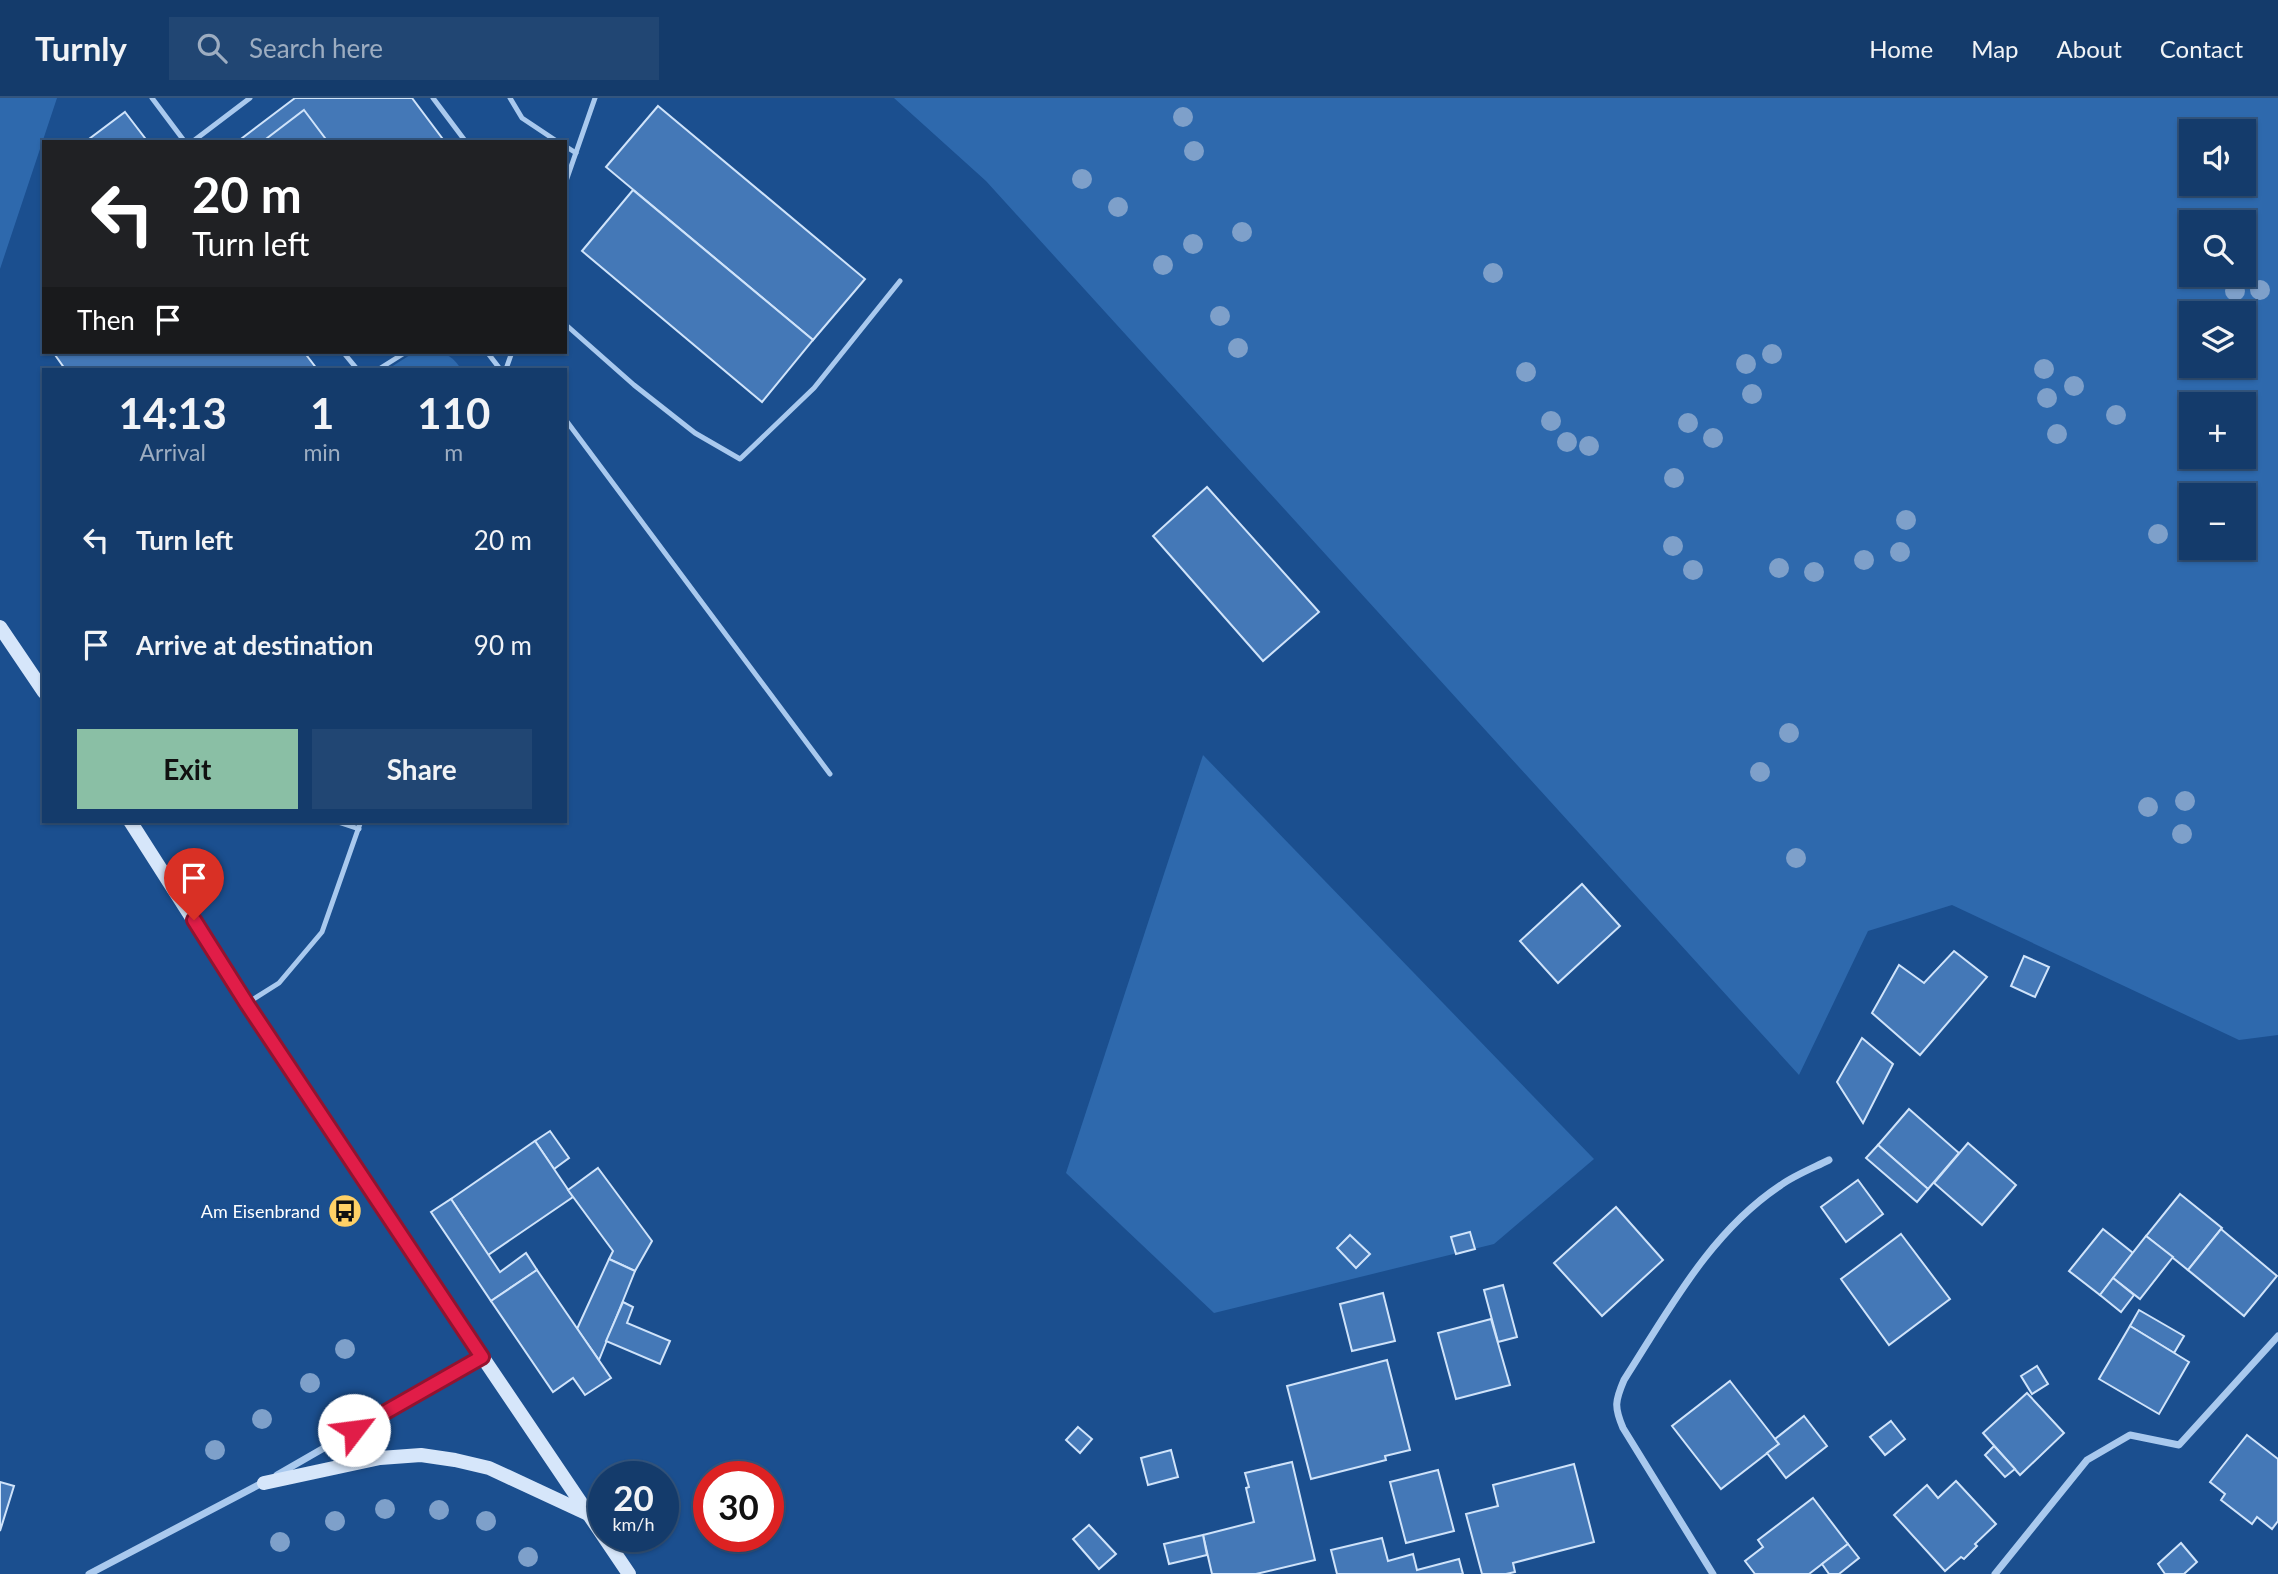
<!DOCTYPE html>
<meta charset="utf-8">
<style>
body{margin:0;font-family:Lato,sans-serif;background:#214673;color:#f1f3f6;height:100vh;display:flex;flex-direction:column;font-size:26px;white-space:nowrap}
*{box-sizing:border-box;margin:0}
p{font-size:23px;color:#9dadc1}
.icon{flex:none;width:38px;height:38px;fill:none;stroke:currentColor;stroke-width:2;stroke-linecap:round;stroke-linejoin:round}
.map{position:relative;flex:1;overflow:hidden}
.drawer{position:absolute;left:42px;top:270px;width:525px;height:455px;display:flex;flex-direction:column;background:#143b6b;border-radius:0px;box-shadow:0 2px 5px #0004,0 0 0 2px #33557e}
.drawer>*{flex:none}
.guide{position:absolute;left:42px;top:42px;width:525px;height:214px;border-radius:0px;box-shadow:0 2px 5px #0004,0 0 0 2px #33557e;background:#202124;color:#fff;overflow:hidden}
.controls{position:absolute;left:2179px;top:21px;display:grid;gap:14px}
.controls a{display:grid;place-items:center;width:77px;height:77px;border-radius:0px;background:#143b6b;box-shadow:0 2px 5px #0004,0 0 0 2px #33557e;font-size:35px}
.speed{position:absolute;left:588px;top:1363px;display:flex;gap:14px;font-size:35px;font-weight:700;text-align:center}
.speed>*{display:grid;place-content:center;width:91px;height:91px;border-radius:50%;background:#143b6b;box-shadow:0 2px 5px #0004,0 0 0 2px #33557e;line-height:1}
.speed small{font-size:18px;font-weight:400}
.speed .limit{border:10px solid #d22;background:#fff;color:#111}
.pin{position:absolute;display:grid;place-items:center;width:60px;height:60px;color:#fff;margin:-72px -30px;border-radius:50% 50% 50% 0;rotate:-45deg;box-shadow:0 0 7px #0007}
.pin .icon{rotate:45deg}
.me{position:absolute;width:77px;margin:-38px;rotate:60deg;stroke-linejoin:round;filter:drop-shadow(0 0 5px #0008)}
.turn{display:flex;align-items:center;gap:24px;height:147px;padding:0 35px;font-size:32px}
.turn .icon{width:91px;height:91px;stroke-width:2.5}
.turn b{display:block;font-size:49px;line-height:60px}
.then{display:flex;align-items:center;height:66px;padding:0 35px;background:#0003;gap:14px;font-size:26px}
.eta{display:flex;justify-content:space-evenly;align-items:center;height:119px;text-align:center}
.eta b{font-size:42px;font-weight:700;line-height:49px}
.action{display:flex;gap:14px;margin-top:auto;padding:14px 35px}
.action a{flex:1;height:80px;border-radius:0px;background:#8abfa5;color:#111;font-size:28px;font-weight:700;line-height:80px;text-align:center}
.action a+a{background:#214673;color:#f1f3f6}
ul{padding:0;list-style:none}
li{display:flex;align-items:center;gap:21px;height:105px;padding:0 35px}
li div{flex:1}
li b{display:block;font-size:26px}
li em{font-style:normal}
header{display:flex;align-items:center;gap:42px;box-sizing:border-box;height:98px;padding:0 35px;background:#143b6b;border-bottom:2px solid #33557e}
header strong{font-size:33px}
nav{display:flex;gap:38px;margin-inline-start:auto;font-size:24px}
.search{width:490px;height:63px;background:#214673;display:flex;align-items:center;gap:18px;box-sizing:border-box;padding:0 24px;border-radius:0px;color:#9dadc1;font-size:26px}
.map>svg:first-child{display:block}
</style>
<header>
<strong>Turnly</strong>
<div class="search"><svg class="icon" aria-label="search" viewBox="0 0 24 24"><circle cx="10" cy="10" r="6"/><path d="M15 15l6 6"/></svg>Search here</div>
<nav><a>Home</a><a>Map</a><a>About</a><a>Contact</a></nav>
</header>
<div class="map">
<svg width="2278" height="1476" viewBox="0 0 2278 1476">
<rect width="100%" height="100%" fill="#1b4f8f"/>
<g fill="#2e69ad" fill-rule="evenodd">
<polygon points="0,0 57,0 0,171"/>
<path d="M894,0h1384v937l-39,5 -287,-135 -84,26 -69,144 -813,-894zM2191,33h53v53h-53zM2191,124h53v53h-53zM2191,215h53v53h-53zM2191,306h53v53h-53zM2191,397h53v53h-53z"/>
<path d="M428,254c16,0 24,3 33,17h-73l22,-14z"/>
<polygon points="1203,657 1594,1061 1494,1146 1214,1215 1066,1075"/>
</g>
<g fill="#4478b7" stroke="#cfe3fa" stroke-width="2">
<polygon points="295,0 412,0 445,44 237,44"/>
<polygon points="658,8 865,181 813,242 606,69"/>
<polygon points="304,12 328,44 262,44"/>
<polygon points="125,14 148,44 85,44"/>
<polygon points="633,92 813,242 762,304 582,153"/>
<polygon points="53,254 304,254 317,271 65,271"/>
<polygon points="1207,389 1319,514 1263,563 1153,438"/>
<polygon points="1582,786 1620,828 1558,885 1520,843"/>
<polygon points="1954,853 1987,879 1920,957 1872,915 1899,867 1924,885"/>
<polygon points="2024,858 2049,869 2035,899 2011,888"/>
<polygon points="1862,940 1893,966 1863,1025 1837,984"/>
<polygon points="1909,1011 1959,1055 1928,1091 1878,1047"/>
<polygon points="550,1033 569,1060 554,1071 535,1043"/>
<polygon points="535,1043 573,1099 488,1157 451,1101"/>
<polygon points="1968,1045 2016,1087 1982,1127 1934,1085"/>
<polygon points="1878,1047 1928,1091 1917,1104 1866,1060"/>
<polygon points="598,1070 652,1143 635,1173 609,1161 613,1153 568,1092"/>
<polygon points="1858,1082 1883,1116 1846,1144 1821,1109"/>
<polygon points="2180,1096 2222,1130 2188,1172 2146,1138"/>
<polygon points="451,1101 500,1174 526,1155 537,1172 491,1203 431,1114"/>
<polygon points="1616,1109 1663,1162 1602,1218 1554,1165"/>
<polygon points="2103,1131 2133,1155 2100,1197 2069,1173"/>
<polygon points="2221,1131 2277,1178 2244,1218 2188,1172"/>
<polygon points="1470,1134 1475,1151 1456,1156 1451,1139"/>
<polygon points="1901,1136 1950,1201 1889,1247 1841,1181"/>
<polygon points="1350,1137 1370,1156 1356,1170 1337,1150"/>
<polygon points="2146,1138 2173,1159 2140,1201 2113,1180"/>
<polygon points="609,1161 635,1173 599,1262 577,1231"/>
<polygon points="537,1172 611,1280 585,1297 573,1280 553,1294 491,1203"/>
<polygon points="2113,1180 2134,1197 2121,1214 2100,1197"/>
<polygon points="1503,1187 1517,1239 1498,1244 1484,1192"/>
<polygon points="1383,1195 1395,1243 1352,1253 1340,1206"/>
<polygon points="623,1204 633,1209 627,1225 670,1243 660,1266 606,1243"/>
<polygon points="2139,1212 2184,1238 2174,1255 2130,1228"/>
<polygon points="1491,1221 1510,1287 1456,1301 1438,1235"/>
<polygon points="2130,1228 2189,1264 2159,1316 2099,1281"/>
<polygon points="1387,1262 1410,1352 1385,1358 1386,1362 1311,1381 1287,1288"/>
<polygon points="2037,1268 2048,1286 2032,1296 2021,1278"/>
<polygon points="1730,1283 1779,1346 1721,1391 1672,1328"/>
<polygon points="2027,1295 2064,1335 2020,1377 1983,1335"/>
<polygon points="1804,1318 1827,1348 1786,1380 1767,1355 1779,1346 1775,1341"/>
<polygon points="1891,1323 1905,1341 1885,1357 1870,1339"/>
<polygon points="1078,1329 1092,1341 1080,1355 1066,1342"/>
<polygon points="2247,1337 2278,1361 2278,1423 2272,1431 2257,1419 2252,1426 2221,1402 2225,1396 2210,1384"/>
<polygon points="1994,1348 2015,1371 2005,1379 1985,1357"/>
<polygon points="1171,1352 1178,1379 1148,1387 1141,1360"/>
<polygon points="1292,1364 1315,1462 1256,1476 1212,1476 1203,1437 1254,1424 1246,1390 1249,1389 1245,1375"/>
<polygon points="1574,1366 1594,1444 1513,1465 1515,1474 1506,1476 1482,1476 1466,1416 1498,1408 1493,1387"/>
<polygon points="1438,1372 1454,1433 1406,1445 1390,1384"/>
<polygon points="1956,1383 1996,1426 1975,1446 1977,1448 1964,1461 1961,1459 1945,1473 1894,1417 1927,1387 1938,1400"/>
<polygon points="0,1384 14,1388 0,1433"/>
<polygon points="1813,1400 1848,1446 1809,1476 1755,1476 1745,1463 1763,1449 1758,1442"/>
<polygon points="1089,1427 1116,1456 1099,1471 1073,1441"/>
<polygon points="1203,1437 1207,1457 1169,1466 1164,1446"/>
<polygon points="1382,1440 1388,1463 1413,1456 1417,1472 1459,1461 1463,1476 1337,1476 1331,1452"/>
<polygon points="2181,1445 2197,1464 2184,1476 2165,1476 2158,1466"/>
<polygon points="1848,1446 1859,1460 1839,1476 1829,1476 1822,1466"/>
</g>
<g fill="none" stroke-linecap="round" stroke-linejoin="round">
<g stroke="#a9c9ee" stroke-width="5">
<polyline points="152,0 185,44"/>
<polyline points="433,0 466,44"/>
<polyline points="510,0 522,20 558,44"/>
<polyline points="192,44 250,0"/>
<polyline points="565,48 576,55"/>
<polyline points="565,86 595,0"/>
<polyline points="565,226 634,287 695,335 740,361 814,290 900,183"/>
<polyline points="343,254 357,271"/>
<polyline points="487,254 500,271"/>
<polyline points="379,271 406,254"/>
<polyline points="506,271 512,254"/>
<polyline points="565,321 830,676"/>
<polyline points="341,725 359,731"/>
<polyline points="249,904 279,885 322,834 361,723"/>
</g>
<g stroke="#a9c9ee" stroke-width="7">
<polyline points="277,1377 482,1259"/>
<polyline points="89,1476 266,1383"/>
<path d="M1713,1476l-90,-146c-9,-21 -8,-27 1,-48 45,-70 86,-148 157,-195 14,-10 32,-17 48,-25"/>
<polyline points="1995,1476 2087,1362 2130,1337 2179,1347 2278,1238"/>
</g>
<g stroke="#d6e6fa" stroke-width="14">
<polyline points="0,529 44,594"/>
<polyline points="130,723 247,906 371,1094 629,1476"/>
<polyline points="264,1385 380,1360 421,1357 455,1362 489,1370 588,1416"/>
</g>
</g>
<g fill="#7ea0ca">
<circle cx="1183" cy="19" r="10"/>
<circle cx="1194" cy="53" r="10"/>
<circle cx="1082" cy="81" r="10"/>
<circle cx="1118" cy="109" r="10"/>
<circle cx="1242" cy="134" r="10"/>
<circle cx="1193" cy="146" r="10"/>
<circle cx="1163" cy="167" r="10"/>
<circle cx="1493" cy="175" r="10"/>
<circle cx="2260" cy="192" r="10"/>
<circle cx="2235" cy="193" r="10"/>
<circle cx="1220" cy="218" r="10"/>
<circle cx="1238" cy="250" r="10"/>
<circle cx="1772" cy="256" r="10"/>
<circle cx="1746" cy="266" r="10"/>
<circle cx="2044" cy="271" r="10"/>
<circle cx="1526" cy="274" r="10"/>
<circle cx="2074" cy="288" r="10"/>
<circle cx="1752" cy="296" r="10"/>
<circle cx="2047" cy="300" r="10"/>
<circle cx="2116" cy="317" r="10"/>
<circle cx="1551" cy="323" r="10"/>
<circle cx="1688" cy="325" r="10"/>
<circle cx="2057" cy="336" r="10"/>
<circle cx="1713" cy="340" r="10"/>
<circle cx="1567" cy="344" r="10"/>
<circle cx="1589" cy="348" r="10"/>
<circle cx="1674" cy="380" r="10"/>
<circle cx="1906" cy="422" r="10"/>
<circle cx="2158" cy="436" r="10"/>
<circle cx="1673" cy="448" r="10"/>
<circle cx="1900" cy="454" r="10"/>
<circle cx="1864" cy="462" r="10"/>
<circle cx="1779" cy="470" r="10"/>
<circle cx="1693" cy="472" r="10"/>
<circle cx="1814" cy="474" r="10"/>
<circle cx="1789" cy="635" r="10"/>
<circle cx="1760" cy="674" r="10"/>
<circle cx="2185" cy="703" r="10"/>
<circle cx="2148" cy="709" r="10"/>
<circle cx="2182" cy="736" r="10"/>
<circle cx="1796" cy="760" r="10"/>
<circle cx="345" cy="1251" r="10"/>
<circle cx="310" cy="1285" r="10"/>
<circle cx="262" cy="1321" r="10"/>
<circle cx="215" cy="1352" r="10"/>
<circle cx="385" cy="1411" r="10"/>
<circle cx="439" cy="1412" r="10"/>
<circle cx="335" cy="1423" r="10"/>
<circle cx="486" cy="1423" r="10"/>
<circle cx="280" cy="1444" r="10"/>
<circle cx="528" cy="1459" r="10"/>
</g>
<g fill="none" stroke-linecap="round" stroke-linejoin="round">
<g stroke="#92132f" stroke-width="18">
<polyline id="route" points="194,822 247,906 482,1259 354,1332"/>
</g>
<use href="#route" stroke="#e11d48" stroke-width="12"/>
</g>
<defs>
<g id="bus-disc" transform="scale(1.75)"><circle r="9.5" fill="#ffd166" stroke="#1b4f8f"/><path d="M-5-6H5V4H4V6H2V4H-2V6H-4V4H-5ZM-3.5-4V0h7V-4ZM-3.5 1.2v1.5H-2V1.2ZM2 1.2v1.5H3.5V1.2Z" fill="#111"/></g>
</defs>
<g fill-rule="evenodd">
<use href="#bus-disc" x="345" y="1113"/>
</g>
<g text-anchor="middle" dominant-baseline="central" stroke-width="5" stroke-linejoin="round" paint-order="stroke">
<g font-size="18" fill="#fff" stroke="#1b4f8f" text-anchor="end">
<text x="320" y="1113">Am Eisenbrand</text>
</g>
</g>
</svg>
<div class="controls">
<a><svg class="icon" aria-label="sound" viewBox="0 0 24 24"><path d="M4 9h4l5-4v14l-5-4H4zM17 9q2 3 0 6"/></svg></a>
<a><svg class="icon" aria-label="search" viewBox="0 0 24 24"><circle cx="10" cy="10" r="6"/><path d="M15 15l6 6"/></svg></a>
<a><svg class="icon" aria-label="layers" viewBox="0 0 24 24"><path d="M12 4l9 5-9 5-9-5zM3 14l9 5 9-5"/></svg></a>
<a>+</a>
<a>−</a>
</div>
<div class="speed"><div>20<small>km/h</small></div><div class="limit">30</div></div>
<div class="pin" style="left:194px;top:822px;background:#d93025"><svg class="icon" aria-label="arrive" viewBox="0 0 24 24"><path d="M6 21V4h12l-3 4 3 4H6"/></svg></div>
<svg class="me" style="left:354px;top:1332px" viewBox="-20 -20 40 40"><circle r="19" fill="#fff"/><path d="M0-13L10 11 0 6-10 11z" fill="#e11d48"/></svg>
<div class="guide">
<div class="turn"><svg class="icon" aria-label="left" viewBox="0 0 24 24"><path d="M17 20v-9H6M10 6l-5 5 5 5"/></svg><div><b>20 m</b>Turn left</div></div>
<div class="then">Then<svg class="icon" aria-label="arrive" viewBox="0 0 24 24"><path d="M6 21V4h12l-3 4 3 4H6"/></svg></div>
</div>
<section class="drawer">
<div class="eta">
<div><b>14:13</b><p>Arrival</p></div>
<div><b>1</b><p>min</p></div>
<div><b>110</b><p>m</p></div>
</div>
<ul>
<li><svg class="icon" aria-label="left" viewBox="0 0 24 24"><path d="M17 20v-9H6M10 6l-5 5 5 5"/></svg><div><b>Turn left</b></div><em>20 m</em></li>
<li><svg class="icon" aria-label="arrive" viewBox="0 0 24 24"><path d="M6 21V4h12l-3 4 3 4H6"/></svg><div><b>Arrive at destination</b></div><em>90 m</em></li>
</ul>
<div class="action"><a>Exit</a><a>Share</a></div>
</section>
</div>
